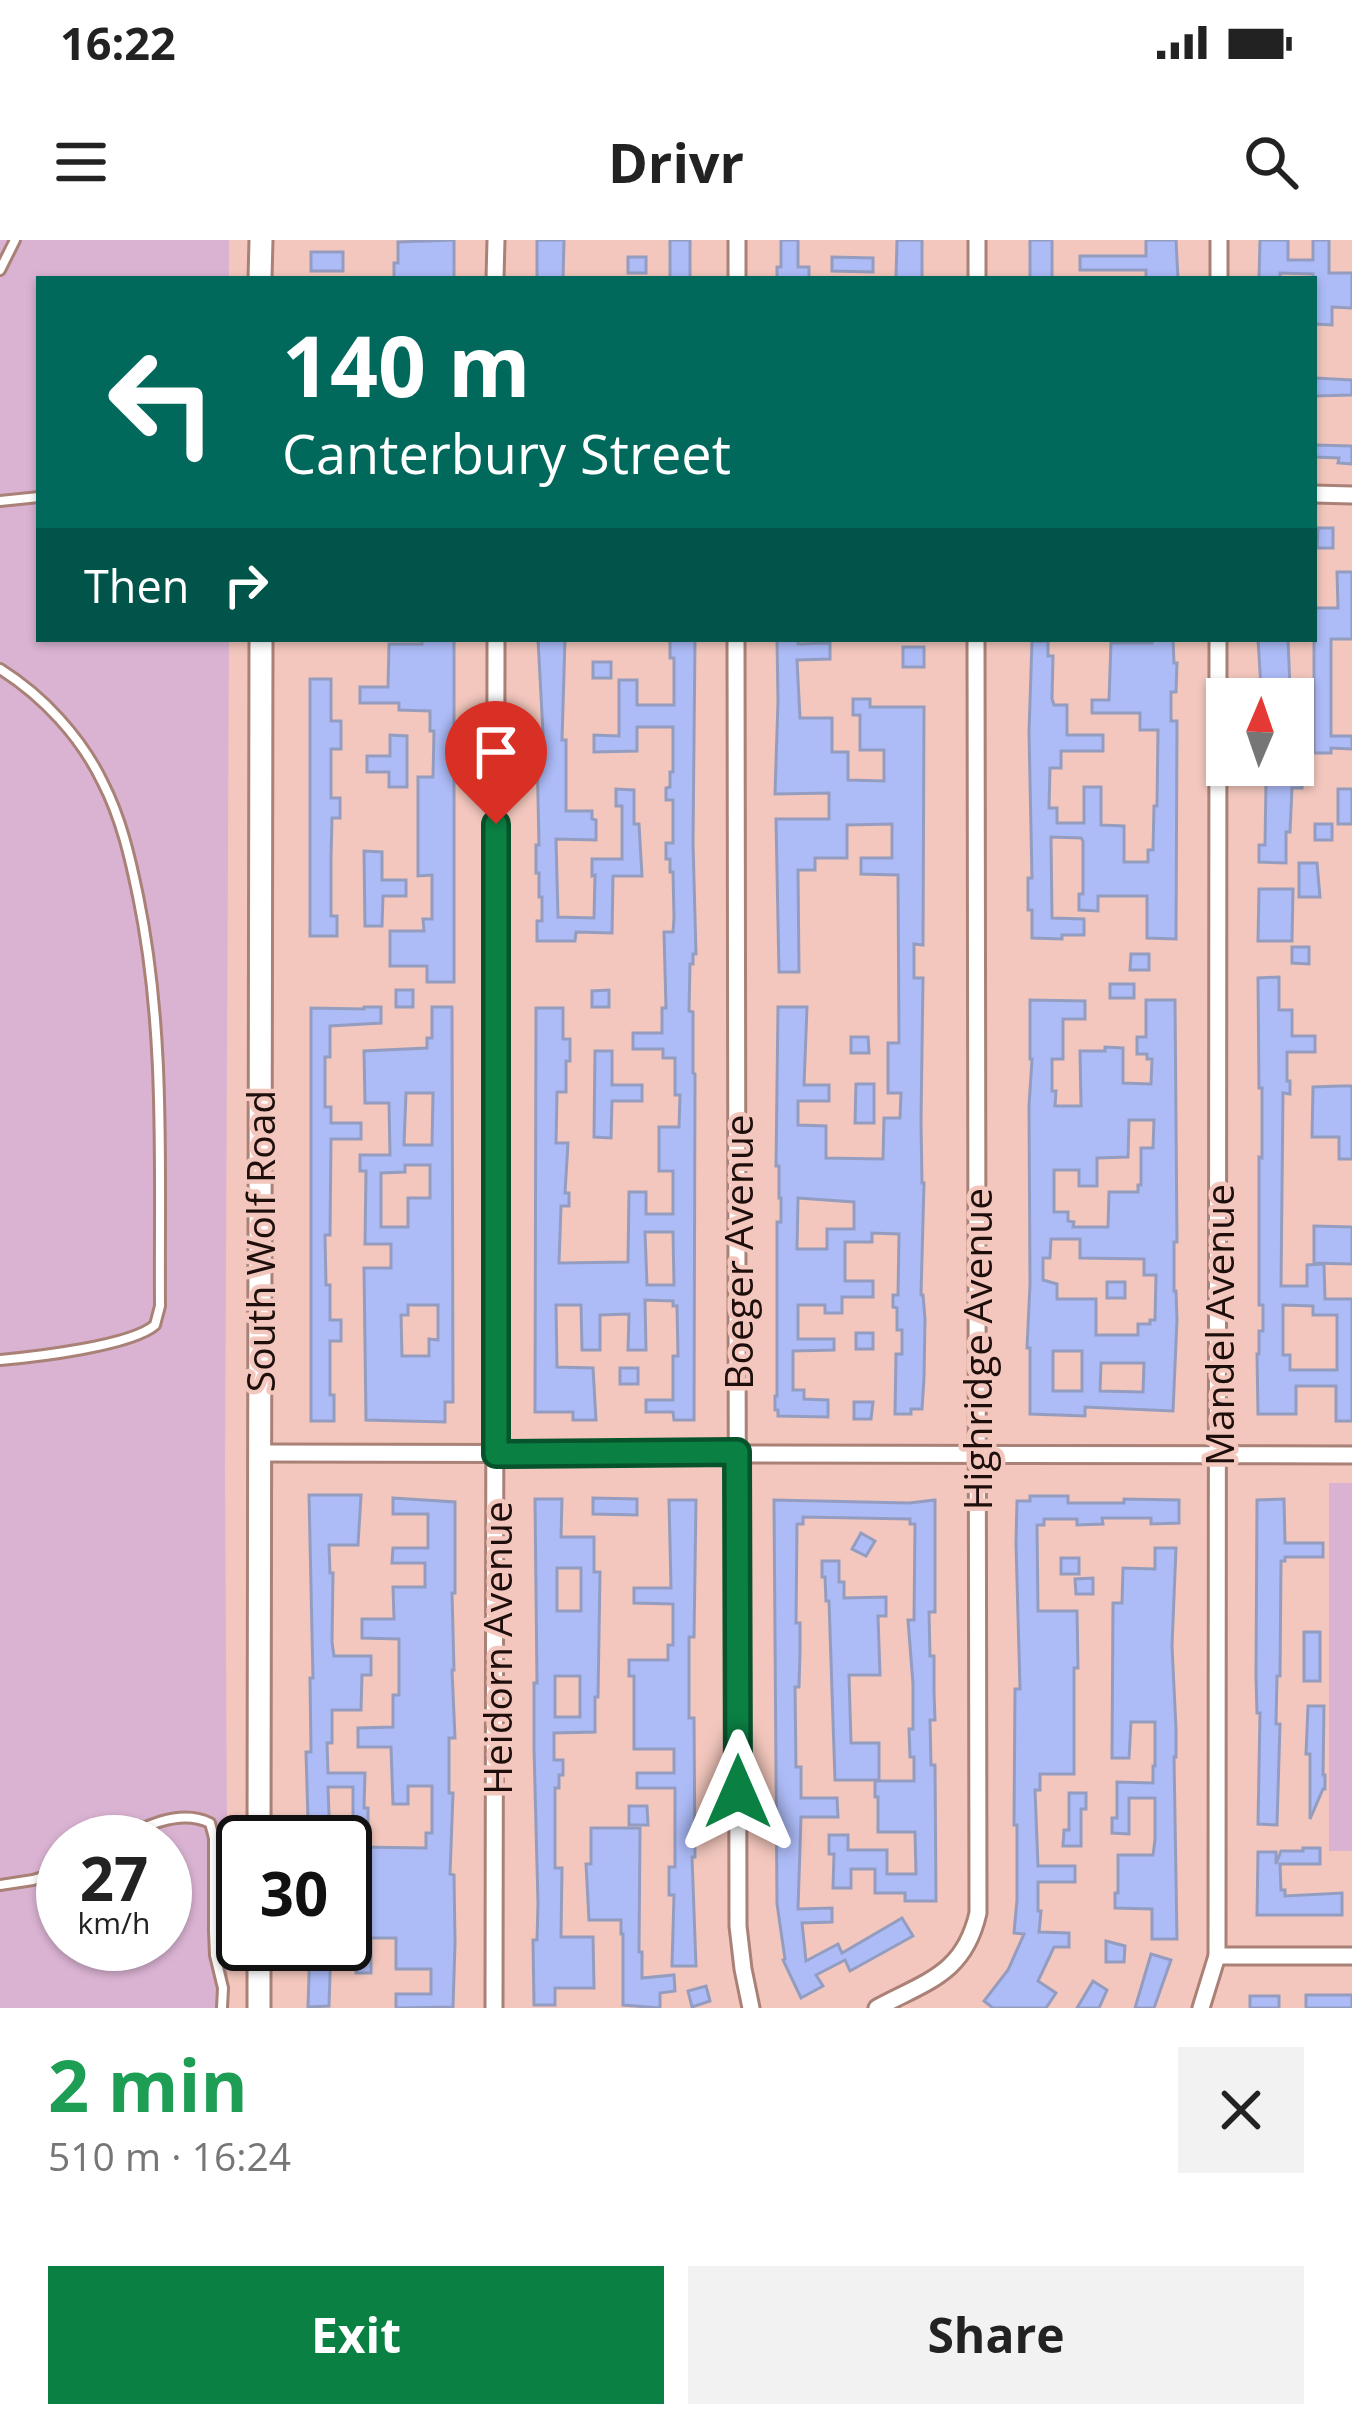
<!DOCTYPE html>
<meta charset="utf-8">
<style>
body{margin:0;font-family:"Open Sans",sans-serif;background:#f2f2f2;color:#222;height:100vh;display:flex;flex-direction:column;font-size:45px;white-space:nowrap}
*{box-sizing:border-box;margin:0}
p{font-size:39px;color:#767676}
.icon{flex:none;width:66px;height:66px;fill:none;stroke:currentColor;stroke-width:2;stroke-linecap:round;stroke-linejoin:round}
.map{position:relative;height:1768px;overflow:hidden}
.panel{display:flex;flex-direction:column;background:#fff;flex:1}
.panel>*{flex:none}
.guide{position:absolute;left:36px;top:36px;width:1281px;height:366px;border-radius:0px;box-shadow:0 3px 9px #0004;background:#00695c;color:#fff;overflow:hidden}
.needle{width:78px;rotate:2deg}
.controls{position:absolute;left:1206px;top:438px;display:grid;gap:24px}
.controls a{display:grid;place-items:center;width:108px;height:108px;border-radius:0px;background:#fff;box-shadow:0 3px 9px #0004;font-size:60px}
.speed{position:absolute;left:36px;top:1575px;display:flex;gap:24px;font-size:60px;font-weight:700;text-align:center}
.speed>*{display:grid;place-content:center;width:156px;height:156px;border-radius:50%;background:#fff;box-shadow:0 3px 9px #0004;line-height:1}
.speed small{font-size:30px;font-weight:400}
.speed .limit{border:6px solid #111;border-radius:18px;background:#fff;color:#111}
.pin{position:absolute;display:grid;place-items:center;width:102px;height:102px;color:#fff;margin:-123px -51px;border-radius:50% 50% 50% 0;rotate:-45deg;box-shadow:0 0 12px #0007}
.pin .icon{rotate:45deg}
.me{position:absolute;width:132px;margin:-66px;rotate:0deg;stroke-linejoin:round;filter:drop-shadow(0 0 9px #0008)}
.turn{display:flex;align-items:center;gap:42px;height:252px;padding:0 48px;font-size:54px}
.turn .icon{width:156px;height:156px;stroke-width:2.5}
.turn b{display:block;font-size:84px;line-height:102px}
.then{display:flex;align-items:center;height:114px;padding:0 48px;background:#0003;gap:24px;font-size:45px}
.round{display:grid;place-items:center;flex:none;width:126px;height:126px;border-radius:0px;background:#f2f2f2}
.headline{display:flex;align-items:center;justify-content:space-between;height:204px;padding:0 48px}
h1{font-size:72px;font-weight:700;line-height:90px;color:#1e9e55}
.primary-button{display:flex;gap:24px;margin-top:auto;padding:24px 48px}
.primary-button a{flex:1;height:138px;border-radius:0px;background:#0b8043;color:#fff;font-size:48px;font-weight:700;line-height:138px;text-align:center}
.primary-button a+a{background:#f2f2f2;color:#222}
.status{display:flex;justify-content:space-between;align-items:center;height:84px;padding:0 60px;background:#fff;direction:ltr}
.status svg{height:33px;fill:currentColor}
header{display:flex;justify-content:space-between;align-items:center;height:156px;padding:0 48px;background:#fff;font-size:54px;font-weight:700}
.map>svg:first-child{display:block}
</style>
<div class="status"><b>16:22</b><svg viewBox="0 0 49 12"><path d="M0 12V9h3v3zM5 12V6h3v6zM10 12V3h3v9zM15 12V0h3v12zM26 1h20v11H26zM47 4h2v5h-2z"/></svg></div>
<header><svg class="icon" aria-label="menu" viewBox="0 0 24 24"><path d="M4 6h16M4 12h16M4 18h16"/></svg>Drivr<svg class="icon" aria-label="search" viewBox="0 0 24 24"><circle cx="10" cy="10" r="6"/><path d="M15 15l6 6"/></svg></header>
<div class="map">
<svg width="1352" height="1768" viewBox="0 0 1352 1768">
<rect width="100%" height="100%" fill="#f3c7bd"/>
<g fill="#dab3d2" fill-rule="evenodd">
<path d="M0,0h229v39h-190v360h190l-4,834 3,535h-228zM63,1602h102v102h-102z"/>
<rect x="1329" y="1243" width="23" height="368"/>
</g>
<g fill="#adbbf7" stroke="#949dc0" stroke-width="3" fill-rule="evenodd">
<polygon points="454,0 454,39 394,39 394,23 398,23 398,2"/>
<polygon points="537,0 564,0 563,39 537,39"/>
<rect x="670" y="0" width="20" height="39"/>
<polygon points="781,0 798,0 798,27 809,27 809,39 777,39 777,27 781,27"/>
<polygon points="897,0 922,0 922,39 896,39"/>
<rect x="1030" y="0" width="22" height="39"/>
<polygon points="1146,0 1176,0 1178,39 1146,39 1146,30 1080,30 1080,16 1146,16"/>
<polygon points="1260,0 1288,0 1288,20 1313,20 1313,0 1329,0 1329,33 1352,33 1352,68 1332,67 1332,85 1315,84 1313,34 1280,33 1280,39 1259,39"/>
<rect x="311" y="12" width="32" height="19"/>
<rect x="628" y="17" width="18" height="16"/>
<polygon points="832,17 873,18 873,32 832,31"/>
<polygon points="1315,138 1352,140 1352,155 1315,156"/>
<polygon points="1314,205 1352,206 1352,224 1338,223 1339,218 1314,217"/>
<polygon points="1318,288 1333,288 1333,308 1317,308"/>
<polygon points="1337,332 1352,332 1352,399 1331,399 1331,496 1352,496 1352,509 1331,508 1331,513 1314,513 1314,368 1338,368"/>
<polygon points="422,399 454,399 454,742 427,742 427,726 390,726 390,691 424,691 423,679 432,679 432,635 418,636 418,537 433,537 434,491 430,491 430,471 399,470 399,463 360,463 360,447 388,447 389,404 422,404"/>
<polygon points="538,399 565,399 562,500 566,500 566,571 592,571 592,579 596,580 596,600 556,599 558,677 594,678 595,635 592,636 592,619 622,619 622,566 616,566 616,549 634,550 634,584 639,584 642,636 613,636 612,693 576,692 575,701 537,701 537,681 542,681 542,657 539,657 539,633 536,633 536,605 539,605 537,512 544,512"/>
<path d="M670,399h25l-2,204 3,111h-3v10h-3l-1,47 4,1v61l2,1 -1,346h-20l-1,-8h-27v-12h27v-44h5l-1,-50h-4v-5l-28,-1 1,50h-18l1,-36 -29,1v35h-18l-1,-45h-25l1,62 36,1 3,52h-23v-8h-38l1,-404h27v31h7v22h-4v31h-9l-1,51h12l-3,50h4v13h-8l-2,57 69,-1 1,-70h17v22h27v-43h-14v-44h20l1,-32h-5v-37h-12v-9h-30v-16h29v-25h4l-2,-76h9l1,-14 -1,-46h-3v-13h-4v-16h7v-43h-7v-12l4,-1v-15h3v-45h-36v24l-43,1v-17l25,1v-56h18v25h37v-47h-4zM645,992h28l1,53h-27z"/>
<path d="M777,399h21v5l32,-1v16l-33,1 3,58h32v34h16v28l36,1v-31h-24v-35h-7v-16h17v8h54l-1,238 -9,-1v34h9l-2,143 1,62h2l-3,112h2l2,24 -1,59 -2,31h-11v5h-16l1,-60h6v-24h-5v-22l-4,-1v-12h5l1,-61 -27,-1v9h-27v39h28v16h-31v16h-17v-8h-27v34h36v11l-41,1v39h11v9l24,1v17l-50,-1v-6h-3v-14h2v-174h4v-24h-2v-32h-3l2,-159h29l-3,78h25v16h-31v24l28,1v32l57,1 1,-41h16l1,-25h-13v-50h11l-1,-168 -37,-1v-16h31v-34l-45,1v33h-32v12h-17l1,102h-20l-3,-153h53v-26l-54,1 3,-93zM798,958l56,4v27h-27v20h-30z"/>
<polygon points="1152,399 1173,399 1174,423 1177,423 1176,452 1171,452 1171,481 1177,481 1176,699 1147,698 1147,656 1098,656 1098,671 1079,670 1079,654 1083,654 1083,601 1081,598 1051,597 1052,678 1084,679 1084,695 1062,695 1062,699 1032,698 1032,670 1028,670 1028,638 1032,638 1029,492 1032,401 1048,401 1048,416 1053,416 1052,459 1054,465 1067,465 1067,495 1103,495 1103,511 1061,511 1061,528 1050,528 1049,568 1057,568 1057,583 1084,583 1084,547 1101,547 1101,585 1124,586 1124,622 1148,622 1148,610 1153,610 1154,566 1157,566 1158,490 1140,490 1140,473 1092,473 1092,460 1109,460 1111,403 1152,403"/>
<polygon points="1258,399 1288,399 1290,448 1261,448"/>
<rect x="903" y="407" width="21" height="20"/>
<rect x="593" y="422" width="18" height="16"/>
<polygon points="310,439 331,439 331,481 341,481 341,509 331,509 331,558 340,558 340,578 332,578 331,617 331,676 337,676 337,696 310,696"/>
<polygon points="390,495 407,496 407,547 389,547 389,532 367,532 367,516 390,516"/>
<polygon points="1259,525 1280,525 1280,532 1302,533 1302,548 1292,548 1290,592 1286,592 1286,623 1259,622 1259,605 1265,605 1266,542 1259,542"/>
<rect x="1338" y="549" width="14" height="35"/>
<rect x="1315" y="584" width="17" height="16"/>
<polygon points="364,611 382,612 382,640 406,640 406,656 383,656 382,686 365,686"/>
<polygon points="1299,623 1317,623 1320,657 1299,657"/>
<polygon points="1259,649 1293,649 1292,701 1258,701"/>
<polygon points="1292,707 1309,707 1309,724 1292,723"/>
<polygon points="1131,714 1149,714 1149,730 1130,730"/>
<path d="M1279,737v33h13v26h23v16h-28v29h3v13l-7,-1 -2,193h26v-21l17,-1 1,35h27v122h-16v-35h-40v28h-38l-1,-60h2v-23h4v-26h-4v-148l3,1v-70h-3l-1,-110zM1283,1065l30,1v9h24v55h-47v-15h-7z"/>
<rect x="1110" y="744" width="24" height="14"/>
<rect x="396" y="750" width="17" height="17"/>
<polygon points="609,750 609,767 592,767 592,751"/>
<path d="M1030,760l55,1v18h-22v40h-11v32h4l-1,15h26l-1,-55h25v-4l18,1v35l28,1 1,-25h-5v-5h-10v-17h9v-37h29l2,242h-3v49h2l1,29 -4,91 -88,-4v9l-55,-2v-66h-3l3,-64 -1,-178 3,-47h-2zM1129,880h25l-1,28h-12v37h-3v7h-29l-1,35h-35l1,-5 -6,-1v-9h-14v-42h25v16h18v-28l31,-1zM1051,999h29v19l64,1v16h12l-1,45h-5v4h-12v11h-42v-36h-39v-15l-14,-4v-22h7zM1053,1111h29v40h-29zM1101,1123h43l-1,29 -43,-1z"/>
<polygon points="364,767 381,767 381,783 330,786 330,817 325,817 325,867 331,867 331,883 361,883 361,899 331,899 330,995 325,995 326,1045 330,1045 330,1080 341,1080 341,1101 330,1101 330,1155 334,1155 334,1181 311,1181 311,768 364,769"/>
<path d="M432,767h20l1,395h-8v20l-79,-2 -2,-152h27v-24h-26l1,-73h-6v-16h30l-1,-52h-24l-1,-52 63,-3v-10h5zM406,853h27l-1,52h-28zM405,925h25v33h-22v29h-27v-54l24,-1zM408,1065h30v35l-9,-1v17h-27l-1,-41h7z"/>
<polygon points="851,797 868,797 869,813 851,813"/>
<polygon points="595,811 612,811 612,845 642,845 642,861 612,861 611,898 594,897"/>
<polygon points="856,844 874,844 874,883 855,883"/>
<polygon points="1340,846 1352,846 1352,919 1339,919 1339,897 1312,897 1313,847"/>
<polygon points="1314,986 1352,987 1352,1024 1314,1023"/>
<rect x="1107" y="1042" width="18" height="16"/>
<rect x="856" y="1093" width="17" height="16"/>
<rect x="620" y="1128" width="18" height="16"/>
<polygon points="854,1162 873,1162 871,1179 854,1179"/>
<polygon points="309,1255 361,1255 358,1305 329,1305 330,1333 333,1333 332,1402 334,1416 371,1416 371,1435 362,1435 361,1470 332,1470 332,1503 327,1503 328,1533 365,1533 364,1568 368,1568 368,1582 353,1582 353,1547 328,1547 330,1602 309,1602 308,1580 306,1512 311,1512 310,1438 313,1438"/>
<polygon points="1030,1256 1068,1256 1068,1263 1124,1263 1124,1259 1179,1260 1179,1283 1151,1284 1151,1278 1102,1278 1103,1284 1077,1285 1077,1279 1044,1279 1044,1285 1037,1285 1038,1371 1077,1371 1078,1428 1074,1428 1074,1534 1040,1534 1040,1550 1035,1550 1038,1626 1075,1626 1075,1642 1038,1642 1038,1671 1041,1671 1039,1692 1069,1693 1069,1707 1054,1707 1038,1741 1056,1753 1046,1768 993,1768 984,1761 1008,1730 1024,1694 1014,1693 1017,1660 1017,1585 1014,1585 1015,1449 1020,1449 1016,1303 1017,1261 1030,1261"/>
<polygon points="393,1258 455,1262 455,1353 452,1353 454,1430 452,1430 455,1498 449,1498 449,1553 453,1553 450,1634 454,1635 455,1703 453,1767 396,1768 396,1754 431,1754 431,1729 396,1729 396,1698 371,1698 371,1733 356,1733 353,1639 361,1639 361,1607 426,1608 426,1593 432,1593 432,1546 408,1546 408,1564 393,1564 391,1507 358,1507 358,1488 393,1487 393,1455 399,1455 399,1399 362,1398 362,1379 394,1379 393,1347 425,1347 425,1323 392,1323 393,1308 428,1308 428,1274 393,1274"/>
<polygon points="593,1258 637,1259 637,1275 593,1274"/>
<path d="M535,1259h27l-1,38h33v35h6l-2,125h-3v35l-41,1v27h9v15h-4v13h-4v80h7l-1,69h32l1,51h-39v17h-21l-1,-65h4l1,-36 -4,-156v-65h3zM557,1328h24v43h-24zM555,1436h25v41h-25z"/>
<polygon points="1284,1259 1285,1303 1323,1303 1323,1317 1285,1317 1285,1321 1281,1321 1280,1436 1277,1436 1276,1484 1280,1484 1277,1585 1258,1584 1260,1473 1257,1473 1256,1436 1257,1260"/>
<polygon points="669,1260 696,1260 694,1397 689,1397 689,1478 694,1478 695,1617 692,1617 696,1726 672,1726 674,1655 669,1655 669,1627 675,1627 675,1548 637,1548 637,1533 674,1533 674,1509 634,1509 634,1436 629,1436 629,1420 668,1420 668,1405 673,1405 673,1364 634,1363 634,1348 671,1348"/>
<polygon points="774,1260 909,1263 935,1260 935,1372 929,1372 930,1416 934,1416 934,1452 935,1480 930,1480 931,1525 935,1525 936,1661 905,1661 905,1653 875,1653 875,1629 851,1629 851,1648 833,1648 834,1614 829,1614 829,1595 848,1595 848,1610 887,1610 887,1634 916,1634 915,1592 878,1592 878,1557 875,1557 875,1541 914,1541 914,1517 910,1517 909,1489 913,1489 913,1444 908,1380 914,1380 915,1284 910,1284 910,1279 803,1277 803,1284 797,1284 796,1383 800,1383 800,1411 799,1447 795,1447 796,1527 801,1527 801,1558 837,1558 838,1577 801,1577 798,1669 832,1668 832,1682 802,1683 806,1721 838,1704 842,1713 902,1678 913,1696 850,1731 845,1720 816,1735 823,1746 801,1758 783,1720 785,1719 777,1664"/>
<polygon points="861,1293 875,1301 866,1316 852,1309"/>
<polygon points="1155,1308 1176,1308 1172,1406 1176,1489 1176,1517 1174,1517 1177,1699 1152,1699 1152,1669 1115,1668 1115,1653 1118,1653 1118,1615 1153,1615 1155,1600 1155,1558 1129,1558 1129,1594 1112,1593 1112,1578 1117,1578 1117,1542 1153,1543 1153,1526 1155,1526 1155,1482 1131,1482 1129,1518 1112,1518 1113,1363 1122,1363 1123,1328 1155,1329"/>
<rect x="1061" y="1318" width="18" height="16"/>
<polygon points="822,1321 839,1321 839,1342 844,1342 844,1358 886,1357 886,1376 878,1376 880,1435 849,1435 851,1503 879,1503 879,1540 835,1540 829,1361 826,1361 825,1337 822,1337"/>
<polygon points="1093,1338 1093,1354 1076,1354 1075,1339"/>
<rect x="1304" y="1392" width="16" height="49"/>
<polygon points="1308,1466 1324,1466 1323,1535 1325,1535 1325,1549 1323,1549 1310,1579 1310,1514 1306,1514"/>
<polygon points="1069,1553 1086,1553 1086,1569 1081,1569 1081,1606 1063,1606 1064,1590 1069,1590"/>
<polygon points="629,1566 647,1566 648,1585 629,1585"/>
<polygon points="591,1588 640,1588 639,1712 642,1712 642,1738 674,1735 675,1751 660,1753 660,1768 623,1765 623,1694 621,1694 621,1680 589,1680 586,1624 591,1624"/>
<polygon points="1303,1608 1320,1608 1320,1624 1280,1624 1281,1650 1285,1650 1285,1656 1342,1653 1342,1675 1257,1675 1258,1612 1276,1612 1276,1624 1281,1611 1303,1611"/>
<polygon points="1106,1701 1125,1706 1124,1722 1106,1722"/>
<polygon points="310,1704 331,1704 329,1766 308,1767"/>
<polygon points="1151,1714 1171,1720 1154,1768 1135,1768"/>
<polygon points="1093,1741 1107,1750 1099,1768 1077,1768"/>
<polygon points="706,1746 710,1761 692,1767 688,1751"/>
<rect x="1306" y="1755" width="46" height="13"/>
<rect x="1250" y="1756" width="29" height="12"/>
</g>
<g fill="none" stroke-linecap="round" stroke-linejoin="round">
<g stroke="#a98177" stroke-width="14">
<g id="lane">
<polyline points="0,30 15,0"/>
<polyline points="0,261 39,257"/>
<path d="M0,429c43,27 81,68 103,114 18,35 27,74 35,113 28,135 21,273 22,410l-5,19c-24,21 -121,32 -155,35"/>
<path d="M115,1602c28,-15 64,-34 95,-19l4,15v93l1,24 8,33 -1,20"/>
<polyline points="0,1645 33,1640 63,1631"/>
</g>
</g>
<g stroke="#a98177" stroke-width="21">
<g id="street">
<polyline points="495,39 496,0"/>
<polyline points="737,39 737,0"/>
<polyline points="977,39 977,0"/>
<polyline points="1219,39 1219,0"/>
<polyline points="1314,254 1352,255"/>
<polyline points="736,399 738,1686 743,1729 751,1768"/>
<polyline points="258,1213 1352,1215"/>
<polyline points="1217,1716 1352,1716"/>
<polyline points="494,1768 496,399"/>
<path d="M877,1768c50,-27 87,-34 101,-95l-2,-1274"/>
<polyline points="1201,1768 1217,1716 1218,399"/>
</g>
</g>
<g stroke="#a98177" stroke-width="27">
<g id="secondary">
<polyline points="260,39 261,0"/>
<polyline points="259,1602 261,399"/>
<polyline points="259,1704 259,1768"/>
</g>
</g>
<use href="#lane" stroke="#fff" stroke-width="8"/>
<use href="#street" stroke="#fff" stroke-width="15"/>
<use href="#secondary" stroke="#fff" stroke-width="21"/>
</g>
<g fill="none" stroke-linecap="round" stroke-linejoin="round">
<g stroke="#07532c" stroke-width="30">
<polyline id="route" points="496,584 496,1214 737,1212 738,1552"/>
</g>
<use href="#route" stroke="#0b8043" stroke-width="21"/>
</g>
<g text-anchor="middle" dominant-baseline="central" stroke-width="9" stroke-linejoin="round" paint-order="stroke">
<g font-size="39" fill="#1e0f0c" stroke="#f3c7bd">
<text transform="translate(259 1001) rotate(-90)">South Wolf Road</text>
<text transform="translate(737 1012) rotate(-90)">Boeger Avenue</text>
<text transform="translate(1218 1085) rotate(-90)">Mandel Avenue</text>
<text transform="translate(976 1109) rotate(-90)">Highridge Avenue</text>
<text transform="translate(496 1408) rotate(-90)">Heidorn Avenue</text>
</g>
</g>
</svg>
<div class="controls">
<a><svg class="needle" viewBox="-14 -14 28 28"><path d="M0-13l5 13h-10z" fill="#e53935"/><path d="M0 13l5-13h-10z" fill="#767676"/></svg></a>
</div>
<div class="speed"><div>27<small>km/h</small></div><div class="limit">30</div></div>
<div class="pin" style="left:496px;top:584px;background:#d93025"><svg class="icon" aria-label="arrive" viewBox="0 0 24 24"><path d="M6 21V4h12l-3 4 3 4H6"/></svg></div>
<svg class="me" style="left:738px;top:1552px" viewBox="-20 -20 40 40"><path d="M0-17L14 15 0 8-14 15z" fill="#0b8043" stroke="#fff" stroke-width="4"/></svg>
<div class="guide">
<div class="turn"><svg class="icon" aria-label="left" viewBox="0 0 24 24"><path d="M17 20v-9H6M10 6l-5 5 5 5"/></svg><div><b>140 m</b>Canterbury Street</div></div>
<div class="then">Then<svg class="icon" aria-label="right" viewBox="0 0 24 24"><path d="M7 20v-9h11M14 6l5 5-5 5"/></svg></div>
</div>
</div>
<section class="panel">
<div class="headline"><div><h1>2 min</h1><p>510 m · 16:24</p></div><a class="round"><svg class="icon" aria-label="close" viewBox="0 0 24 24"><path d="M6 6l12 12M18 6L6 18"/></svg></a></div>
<div class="primary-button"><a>Exit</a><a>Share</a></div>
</section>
